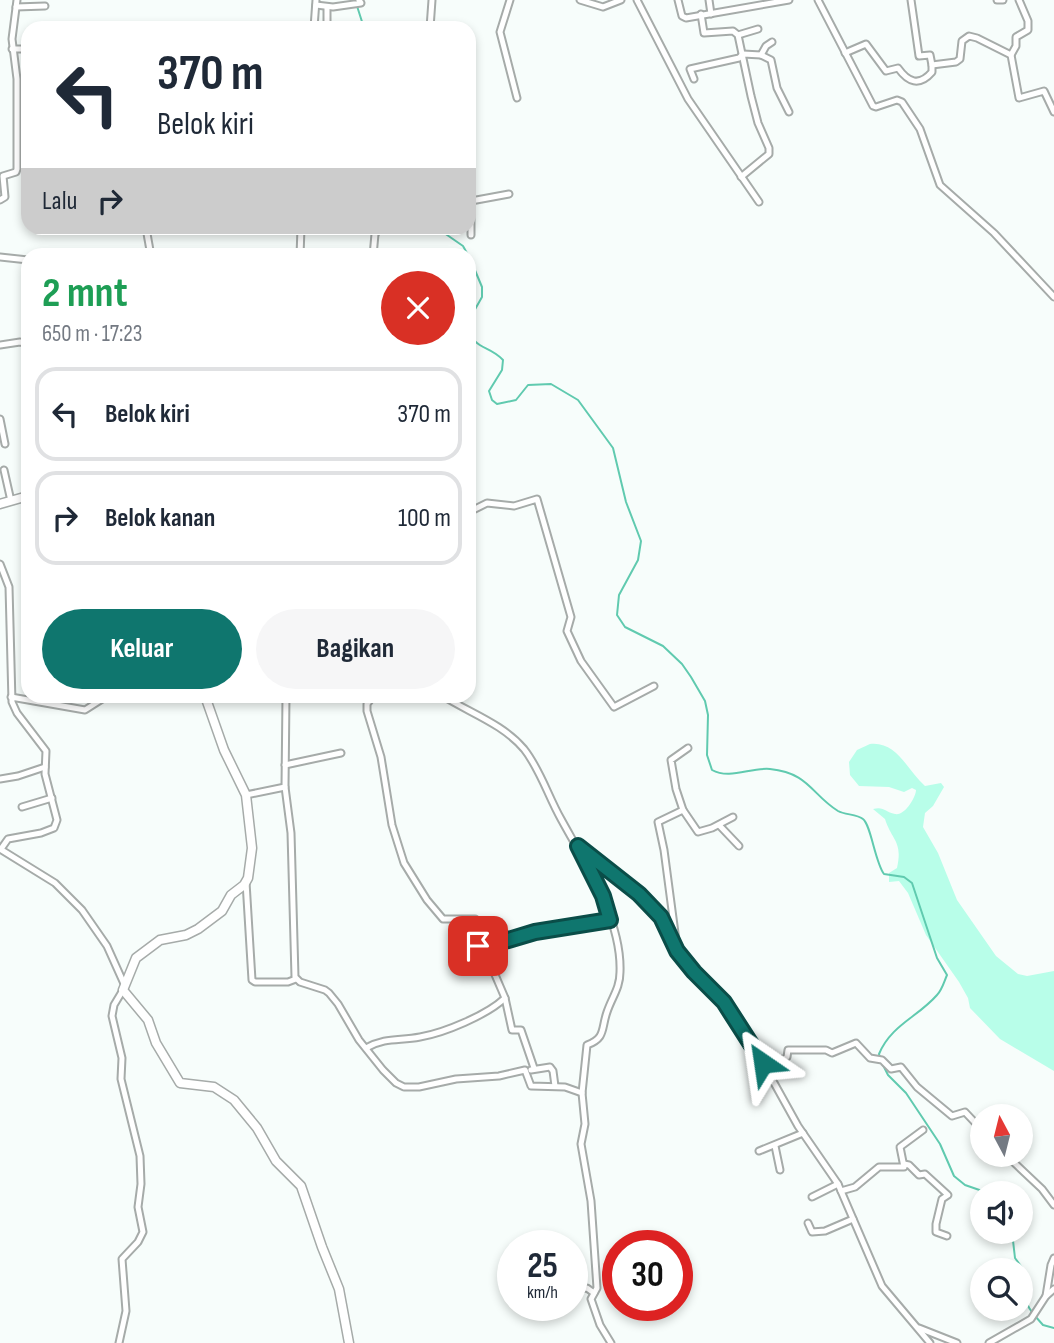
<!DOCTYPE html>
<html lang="id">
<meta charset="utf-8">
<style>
body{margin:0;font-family:"Sofia Sans Condensed",sans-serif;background:#f6f6f7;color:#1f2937;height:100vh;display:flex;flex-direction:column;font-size:26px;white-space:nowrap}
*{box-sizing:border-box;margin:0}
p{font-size:23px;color:#747a83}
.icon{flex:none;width:38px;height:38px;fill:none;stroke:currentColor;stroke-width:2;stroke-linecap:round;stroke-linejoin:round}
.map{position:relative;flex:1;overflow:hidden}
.panel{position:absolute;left:21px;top:248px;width:455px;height:455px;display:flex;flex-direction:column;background:#fff;border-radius:21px;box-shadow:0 4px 10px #0003}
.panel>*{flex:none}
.banner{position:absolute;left:21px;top:21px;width:455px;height:214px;border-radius:21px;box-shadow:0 4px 10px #0003;background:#fff;color:#1f2937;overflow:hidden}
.needle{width:46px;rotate:353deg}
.buttons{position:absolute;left:970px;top:1104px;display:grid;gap:14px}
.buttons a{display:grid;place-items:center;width:63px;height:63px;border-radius:50%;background:#fff;box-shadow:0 4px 10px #0003;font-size:35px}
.speed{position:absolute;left:497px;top:1230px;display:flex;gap:14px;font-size:35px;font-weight:700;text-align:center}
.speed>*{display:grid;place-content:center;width:91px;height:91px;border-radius:50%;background:#fff;box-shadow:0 4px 10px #0003;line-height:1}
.speed small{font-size:18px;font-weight:400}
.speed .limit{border:10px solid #d22;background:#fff;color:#111}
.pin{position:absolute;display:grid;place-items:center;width:60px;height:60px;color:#fff;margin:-30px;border-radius:14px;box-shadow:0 4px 10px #0006}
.me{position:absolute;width:77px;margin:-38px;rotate:328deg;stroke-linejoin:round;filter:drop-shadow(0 0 5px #0008)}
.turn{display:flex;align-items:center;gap:24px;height:147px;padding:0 21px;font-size:32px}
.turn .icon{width:91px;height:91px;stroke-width:2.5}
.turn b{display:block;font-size:49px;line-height:60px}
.then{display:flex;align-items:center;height:66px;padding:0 21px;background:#0003;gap:14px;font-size:26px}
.round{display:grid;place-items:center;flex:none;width:74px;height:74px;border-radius:37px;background:#f6f6f7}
.overview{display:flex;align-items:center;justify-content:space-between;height:119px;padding:0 21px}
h1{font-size:42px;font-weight:700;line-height:52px;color:#1e9e55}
.button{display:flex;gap:14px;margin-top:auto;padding:14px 21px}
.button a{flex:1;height:80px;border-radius:42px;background:#0f766e;color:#fff;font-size:28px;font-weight:700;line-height:80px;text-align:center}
.button a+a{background:#f6f6f7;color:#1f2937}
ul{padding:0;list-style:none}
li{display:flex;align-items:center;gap:21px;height:94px;margin:0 14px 10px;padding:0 7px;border:4px solid #e0e1e3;border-radius:21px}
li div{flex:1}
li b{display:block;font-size:26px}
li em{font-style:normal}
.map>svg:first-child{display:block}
</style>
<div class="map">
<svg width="1054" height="1343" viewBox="0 0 1054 1343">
<rect width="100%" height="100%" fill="#f7fdfb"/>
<path fill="#b8fee9" d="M870,744c27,-3 37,26 55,42l16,-3 3,4 -11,19 -8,7 -2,14 15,26 19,47 39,56 22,18 9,2 27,-5v100l-54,-32 -30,-31 -2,-10 -9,-16 -33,-47 -18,-42 -9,-12 -10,1v-9l8,-5c6,-27 -5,-27 -12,-49l-12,-10c11,-3 12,3 22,5 10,2 21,-17 21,-24l-4,-2 -8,4 -15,-5 -30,-1 -9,-11 -1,-13 8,-12z"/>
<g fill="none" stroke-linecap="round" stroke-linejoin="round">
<g stroke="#60caaf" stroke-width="2">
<polyline points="357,6 364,28"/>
<polyline points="437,228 463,246 468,255"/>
<polyline points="469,256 482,287 482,297 469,320"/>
<path d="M469,326c4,25 19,18 34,34l-1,10 -13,21 3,9 5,4 19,-4 12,-15 23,-1 27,16 35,48 13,54 15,39 -3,19 -19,35 -2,20 8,12 38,19 19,18 9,13 14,24 3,14 -1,40 5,15c18,10 39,-3 58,-1 39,4 41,25 68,42 7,4 19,3 25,8 8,6 12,43 21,55l20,3 8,6 25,75 10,17c-3,7 -5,15 -10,20 -19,22 -46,30 -58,59l1,4"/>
<polyline points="882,1063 888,1075 906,1093 940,1144 954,1176 965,1185 991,1194"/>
<path d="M1012,1232l3,26 11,15c-1,14 -4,27 6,39"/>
<polyline points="1035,1316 1043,1325 1054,1328"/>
</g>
<g stroke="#a6aba9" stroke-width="9">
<g id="street">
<polyline points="510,0 500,32 517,98"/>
<polyline points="580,0 603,7 621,0"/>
<polyline points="637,0 688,99 759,202"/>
<polyline points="678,0 682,16 686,18 789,0"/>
<polyline points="709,0 711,14"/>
<polyline points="818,0 873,106 876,107 897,100 902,102 920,129 940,185 994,233 1054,297"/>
<polyline points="911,0 919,56 930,55 932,65 956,62 960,59 962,41 969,36 977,38 1011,55 1019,98 1044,91 1054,112"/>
<polyline points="997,0 1003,0"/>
<polyline points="316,5 333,7 361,3 359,0"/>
<polyline points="16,7 45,6"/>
<polyline points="701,14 704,33 733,31 738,35 751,96 758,123 769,148 769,154 741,177"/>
<polyline points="314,28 316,0"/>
<polyline points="327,28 327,7"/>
<polyline points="430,28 432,0"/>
<polyline points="738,35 758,29"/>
<polyline points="12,49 28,49"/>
<path d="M845,53l21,-9 20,27 12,-3c10,14 21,19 34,4v-7"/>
<polyline points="761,55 766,46 772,42"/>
<polyline points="1011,55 1016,46 1016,37 1028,30 1028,21 1019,0"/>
<polyline points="694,79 690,69 739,58 743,54 761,55 771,60 777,88 789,112"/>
<polyline points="0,200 5,197 3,176 16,172 17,169 17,79 12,39 17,0"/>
<polyline points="146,228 151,256"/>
<polyline points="471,235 471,201 509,194"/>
<polyline points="300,256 301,228"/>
<polyline points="373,256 375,234 380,228"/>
<polyline points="0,257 28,260"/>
<polyline points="0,345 20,342 28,344"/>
<polyline points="0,419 5,444"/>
<polyline points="4,470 11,501"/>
<polyline points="469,512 487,503 514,506 537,499 571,617 567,631 581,661 614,707 654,686"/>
<polyline points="0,564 9,587 12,702 17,713 46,751 45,774 57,820 54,828 41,833 8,839 1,849"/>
<path d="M443,696c27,17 60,28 81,53 16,20 24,47 37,70 24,44 61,101 59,153 0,16 -8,25 -13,40 -6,17 -1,26 -20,33l-5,48 3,31 -4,20 10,57 6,87 -6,11 9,26 11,18"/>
<polyline points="11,697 85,710 107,696"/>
<polyline points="285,765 341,753"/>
<polyline points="0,779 18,776 45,767"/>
<polyline points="285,787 291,833 295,977 300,982 325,990 329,993 338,1004 359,1040 383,1070 396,1083 404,1087 419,1087 456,1079 499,1076 525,1070 531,1086 565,1087 582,1093"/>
<polyline points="246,795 285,787 286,696"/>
<polyline points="22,807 52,798"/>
<polyline points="683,810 698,832 712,828 733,817"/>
<polyline points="719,825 739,846"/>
<polyline points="580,848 639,894 656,911 666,925 677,951 694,972 724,1002 763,1063 798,1126 838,1184 882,1286 930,1343"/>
<polyline points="0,849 55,883 82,910 107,946 125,986"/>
<polyline points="246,882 252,980 255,982 288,982 296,979"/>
<polyline points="488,946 535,932 610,920"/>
<polyline points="677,948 664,850 658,822 683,810 676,789 671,760 688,748"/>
<polyline points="505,998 512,1030 521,1030 534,1068"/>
<path d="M366,1048c20,-11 33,-7 54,-11 24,-4 67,-22 85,-39l-12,-28 -4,-23 -12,-2 -2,-26h-32l-16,-19 -23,-37 -12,-38 -11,-68 -14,-46v-7l6,-8"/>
<polyline points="763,1063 784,1059 787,1057 788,1050 826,1050 832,1053 856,1043 870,1058 882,1060 891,1069 901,1067 917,1087 952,1116 965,1112 982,1130"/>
<polyline points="531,1070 550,1067 553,1071 555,1086"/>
<polyline points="775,1146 780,1170"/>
<polyline points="759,1151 803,1133"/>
<polyline points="1006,1155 1042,1189 1054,1205"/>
<polyline points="904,1164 909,1165 919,1175 925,1174 948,1195 942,1199 936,1224 936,1232 947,1236"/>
<polyline points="841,1191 855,1187 879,1167 904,1167 900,1147 923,1130"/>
<polyline points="812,1197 838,1184"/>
<polyline points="808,1223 812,1232 825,1231 853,1219"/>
<polyline points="572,1290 587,1288 594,1293"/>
<polyline points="1046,1296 1051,1265 1054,1258"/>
<polyline points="919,1328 957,1343"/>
<polyline points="119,1343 126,1311 122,1259 138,1242 143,1232 138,1207 141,1184 140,1156 121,1079 122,1058 112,1016 114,1005 123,990"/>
<polyline points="989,1343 1031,1319 1046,1296 1054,1289"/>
</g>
</g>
<g stroke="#a6aba9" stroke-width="11">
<g id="secondary">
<polyline points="0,504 28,496"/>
<polyline points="205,696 224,750 246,795 252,848 248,878 244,885 231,895 222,911 198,929 186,935 160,940 136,958 123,990 148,1020 156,1043 180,1083 214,1087 234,1100 257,1128 276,1161 301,1186 322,1247 339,1289 349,1343"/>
</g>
</g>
<use href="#street" stroke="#fff" stroke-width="5"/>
<use href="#secondary" stroke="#fff" stroke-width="8"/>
</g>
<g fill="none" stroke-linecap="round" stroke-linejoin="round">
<g stroke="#0a4d48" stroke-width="18">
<polyline id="route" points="478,946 488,946 535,932 610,920 603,896 578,846 639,894 661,917 677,951 694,972 724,1002 763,1063"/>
</g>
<use href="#route" stroke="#0f766e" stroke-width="12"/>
</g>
</svg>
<div class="buttons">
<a><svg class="needle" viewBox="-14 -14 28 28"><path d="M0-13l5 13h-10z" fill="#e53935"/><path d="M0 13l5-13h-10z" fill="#747a83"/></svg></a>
<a><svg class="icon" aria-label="sound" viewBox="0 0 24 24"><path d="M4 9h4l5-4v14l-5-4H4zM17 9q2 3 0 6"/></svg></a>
<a><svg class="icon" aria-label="search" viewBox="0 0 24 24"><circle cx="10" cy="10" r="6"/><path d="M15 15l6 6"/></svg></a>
</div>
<div class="speed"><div>25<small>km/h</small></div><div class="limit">30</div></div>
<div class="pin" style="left:478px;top:946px;background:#d93025"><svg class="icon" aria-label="arrive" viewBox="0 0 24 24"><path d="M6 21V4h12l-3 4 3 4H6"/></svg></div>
<svg class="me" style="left:763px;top:1063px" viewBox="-20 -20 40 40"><path d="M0-17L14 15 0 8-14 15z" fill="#0f766e" stroke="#fff" stroke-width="4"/></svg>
<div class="banner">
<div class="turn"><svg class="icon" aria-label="left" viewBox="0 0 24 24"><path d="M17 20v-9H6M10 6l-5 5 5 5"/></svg><div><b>370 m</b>Belok kiri</div></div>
<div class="then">Lalu<svg class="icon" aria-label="right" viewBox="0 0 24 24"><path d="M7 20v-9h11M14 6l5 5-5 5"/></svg></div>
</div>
<section class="panel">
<div class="overview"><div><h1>2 mnt</h1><p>650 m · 17:23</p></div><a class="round" style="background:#d93025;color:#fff"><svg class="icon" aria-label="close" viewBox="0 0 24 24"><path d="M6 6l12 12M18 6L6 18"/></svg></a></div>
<ul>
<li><svg class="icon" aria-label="left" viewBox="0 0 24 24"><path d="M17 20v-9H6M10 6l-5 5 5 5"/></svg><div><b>Belok kiri</b></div><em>370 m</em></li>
<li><svg class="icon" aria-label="right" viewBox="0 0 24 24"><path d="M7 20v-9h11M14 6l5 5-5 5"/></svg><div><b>Belok kanan</b></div><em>100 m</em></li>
</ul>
<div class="button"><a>Keluar</a><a>Bagikan</a></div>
</section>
</div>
